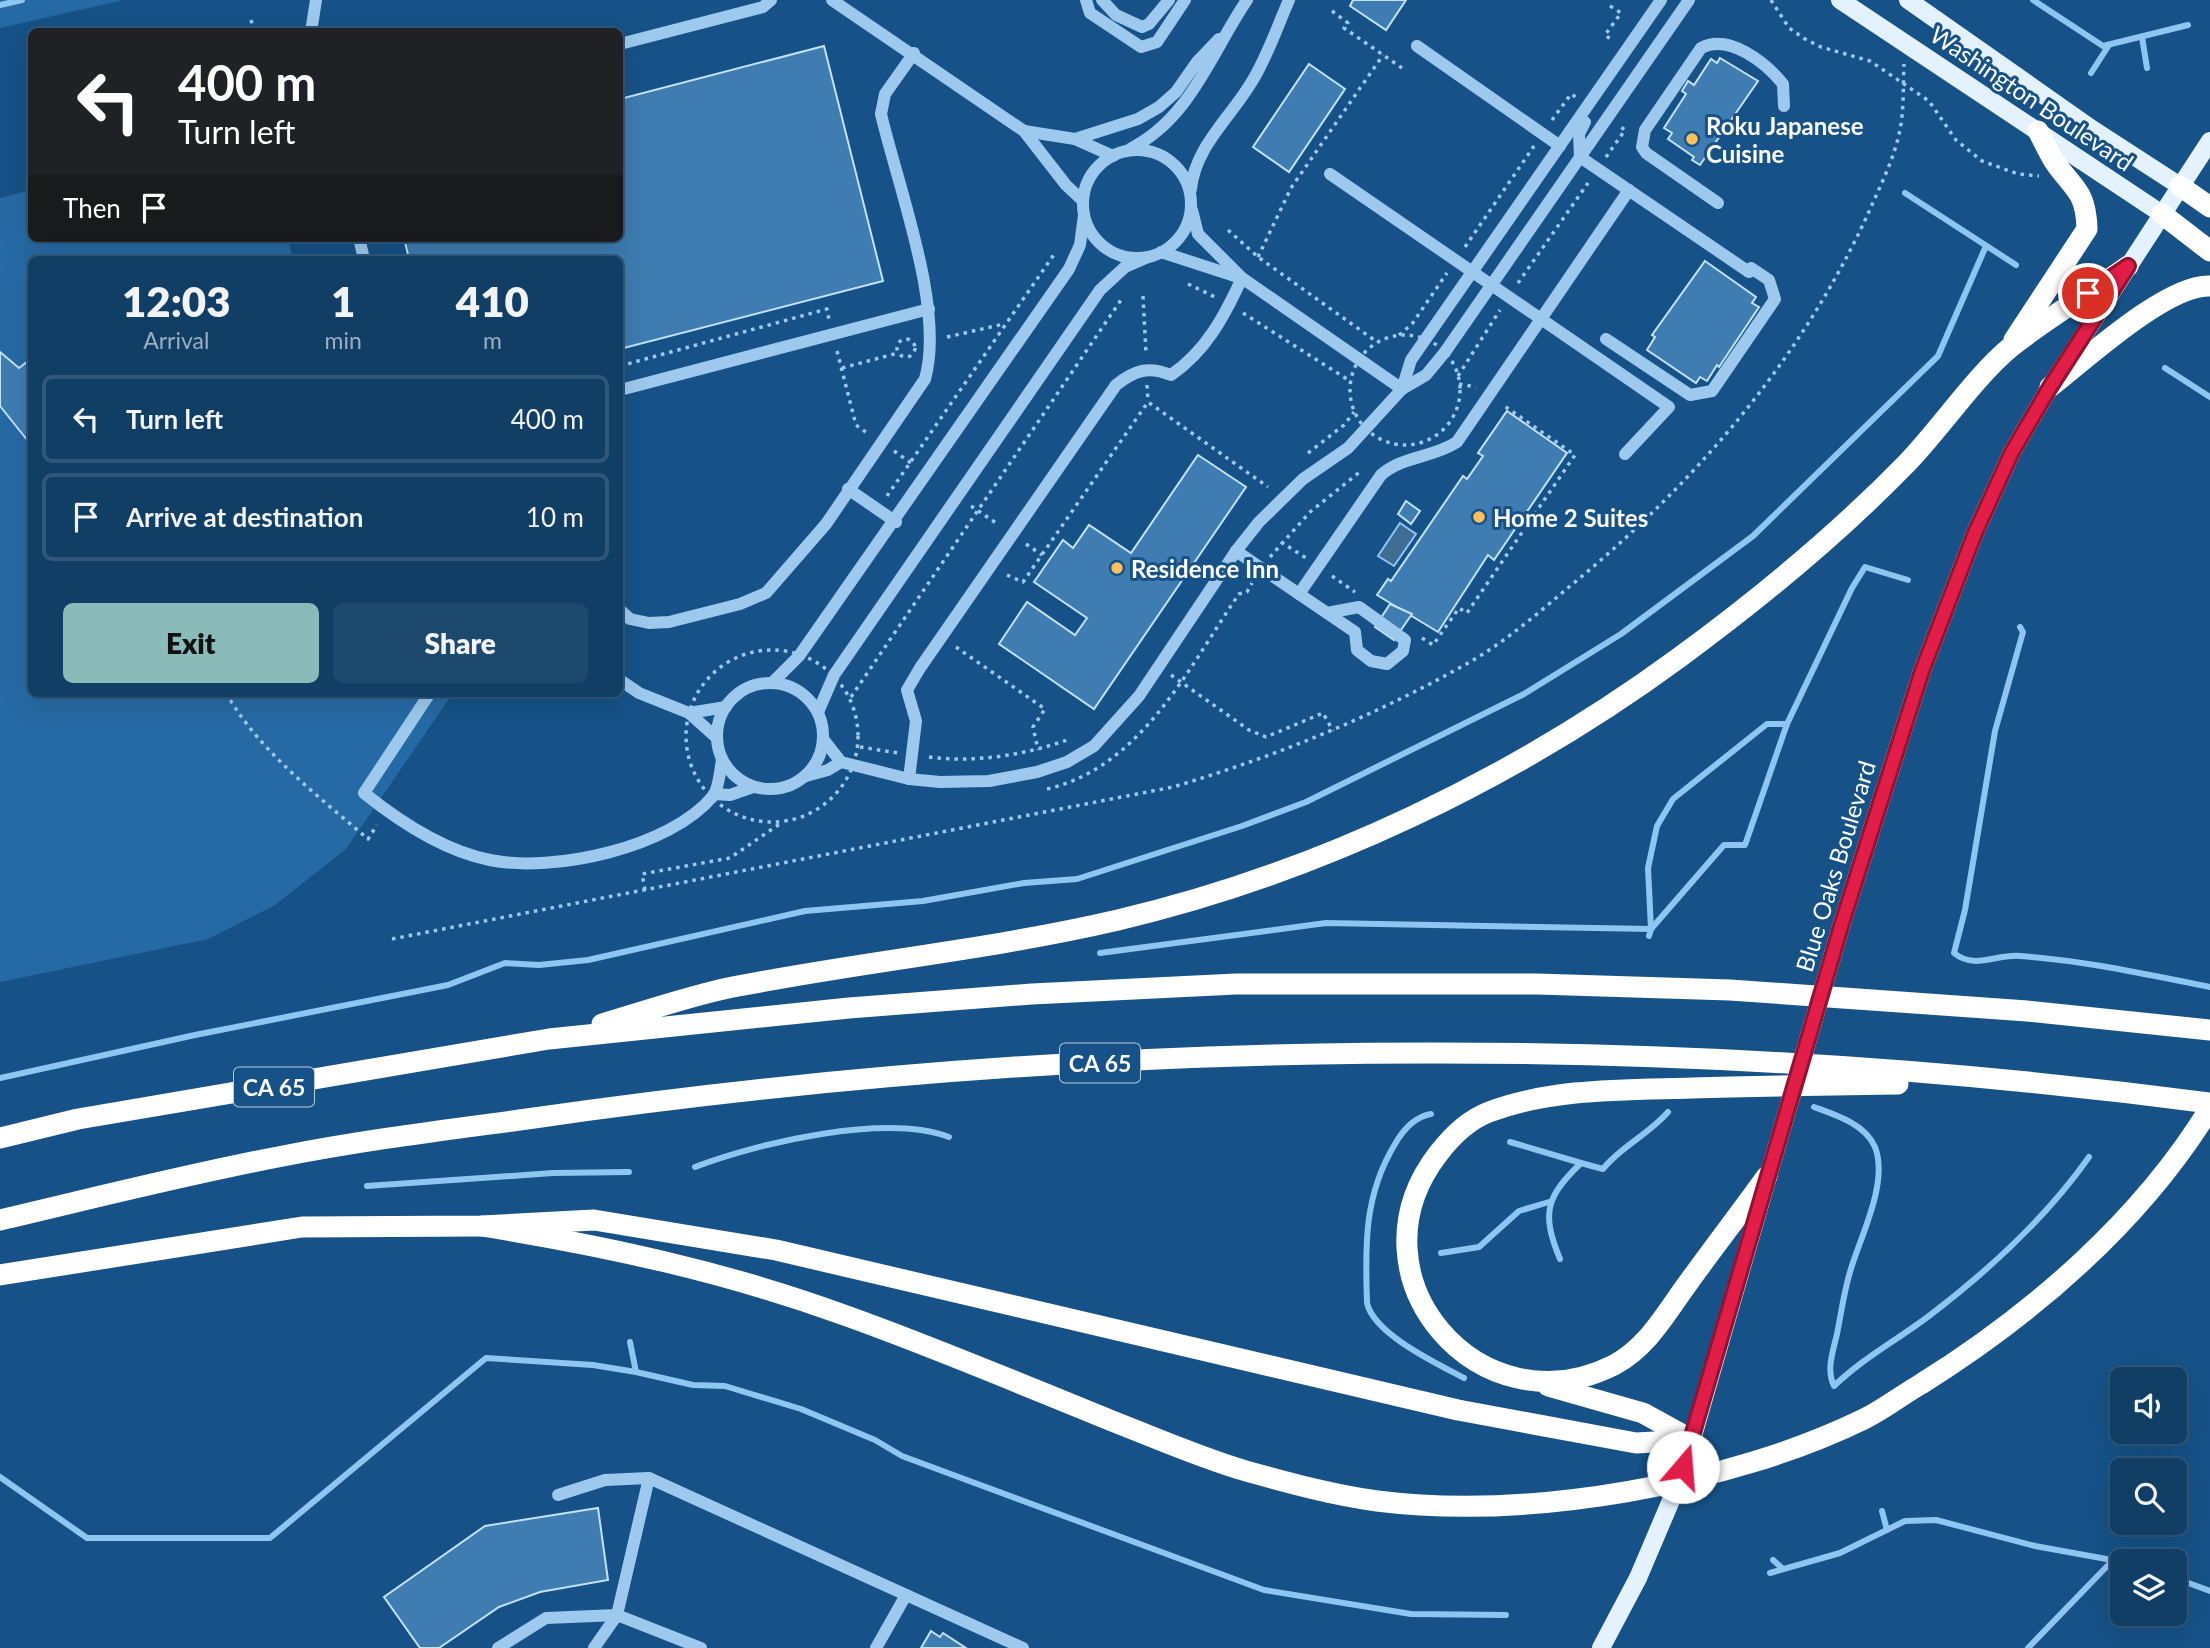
<!DOCTYPE html>
<style>
body{margin:0;font-family:Lato,sans-serif;background:#1e496e;color:#f1f3f6;height:100vh;display:flex;flex-direction:column;font-size:26px;white-space:nowrap}
*{box-sizing:border-box;margin:0}
p{font-size:23px;color:#9caebf}
.icon{flex:none;width:38px;height:38px;fill:none;stroke:currentColor;stroke-width:2;stroke-linecap:round;stroke-linejoin:round}
.map{position:relative;flex:1;overflow:hidden}
.drawer{position:absolute;left:28px;top:256px;width:595px;height:441px;display:flex;flex-direction:column;background:#103e65;border-radius:10px;box-shadow:0 7px 28px #0002,0 0 0 2px #305779}
.drawer>*{flex:none}
.top-card{position:absolute;left:28px;top:28px;width:595px;height:214px;border-radius:10px;box-shadow:0 7px 28px #0002,0 0 0 2px #305779;background:#202124;color:#fff;overflow:hidden}
.fabs{position:absolute;left:2110px;top:1367px;display:grid;gap:14px}
.fabs a{display:grid;place-items:center;width:77px;height:77px;border-radius:10px;background:#103e65;box-shadow:0 7px 28px #0002,0 0 0 2px #305779;font-size:35px}
.pin{position:absolute;display:grid;place-items:center;width:60px;height:60px;color:#fff;margin:-30px;border:4px solid #fff;border-radius:50%;box-shadow:0 2px 7px #0007}
.me{position:absolute;width:77px;margin:-38px;rotate:18deg;stroke-linejoin:round;filter:drop-shadow(0 0 5px #0008)}
.turn{display:flex;align-items:center;gap:24px;height:147px;padding:0 35px;font-size:32px}
.turn .icon{width:91px;height:91px;stroke-width:2.5}
.turn b{display:block;font-size:49px;line-height:60px}
.then{display:flex;align-items:center;height:66px;padding:0 35px;background:#0003;gap:14px;font-size:26px}
.eta{display:flex;justify-content:space-evenly;align-items:center;height:119px;text-align:center}
.eta b{font-size:42px;font-weight:800;line-height:49px}
.action{display:flex;gap:14px;margin-top:auto;padding:14px 35px}
.action a{flex:1;height:80px;border-radius:10px;background:#8bbbb9;color:#111;font-size:28px;font-weight:800;line-height:80px;text-align:center}
.action a+a{background:#1e496e;color:#f1f3f6}
ul{padding:0;list-style:none}
li{display:flex;align-items:center;gap:21px;height:88px;margin:0 14px 10px;padding:0 21px;border:4px solid #305779;border-radius:10px}
li div{flex:1}
li b{display:block;font-size:26px}
li em{font-style:normal}
.map>svg:first-child{display:block}
</style>
<div class="map">
<svg width="2210" height="1648" viewBox="0 0 2210 1648">
<rect width="100%" height="100%" fill="#165287"/>
<g fill="#266aa5">
<polygon points="0,0 123,0 0,28"/>
<polygon points="31,190 32,238 288,238 293,259 32,259 32,693 453,693 346,849 275,905 208,939 0,982 0,198"/>
</g>
<polygon fill="#3f6c93" stroke="#8fc5f1" stroke-width="2" points="1400,523 1416,534 1394,566 1378,556"/>
<g fill="none" stroke-linecap="round" stroke-linejoin="round">
<g stroke="#8fc5f1" stroke-width="6">
<polyline points="2033,0 2103,46 2188,25"/>
<polyline points="0,5 22,0"/>
<polyline points="2142,37 2147,68"/>
<polyline points="2091,73 2109,45"/>
<polyline points="1905,193 2016,265"/>
<polyline points="2165,368 2210,397"/>
<path d="M2020,627l3,5 -28,99 -30,179 -11,43c21,17 41,1 66,3 67,5 124,18 190,31"/>
<polyline points="1651,929 1724,845 1745,845 1787,724 1852,588 1865,567 1908,580"/>
<polyline points="1651,929 1648,868 1657,826 1673,799 1767,724 1787,724"/>
<polyline points="1100,953 1326,923 1651,929 1649,936"/>
<polyline points="0,1078 195,1035 448,985 505,963 539,965 588,960 805,911 923,901 1024,883 1077,879 1242,826 1306,802 1524,694 1621,634 1753,536 1938,356 1986,246"/>
<path d="M1814,1107c22,8 51,17 61,40 14,36 -15,90 -25,125 -6,20 -9,42 -13,62 -4,17 -11,36 -3,52 29,-28 63,-46 95,-70 59,-45 117,-98 160,-159"/>
<path d="M1431,1114c-17,3 -28,16 -36,30 -31,51 -30,101 -28,159 7,31 69,60 97,75"/>
<polyline points="1510,1142 1581,1163"/>
<path d="M695,1167c62,-24 191,-54 254,-30"/>
<polyline points="367,1186 553,1173 629,1172"/>
<polyline points="1441,1253 1479,1247 1519,1211 1549,1202"/>
<path d="M1560,1259c-19,-46 -14,-62 21,-96l22,6c17,-22 45,-34 65,-57"/>
<polyline points="630,1342 636,1372"/>
<polyline points="0,1477 87,1538 270,1538 486,1358 593,1365 636,1372 693,1385 725,1386 801,1409 875,1440 902,1456 1264,1590 1411,1614 1506,1615"/>
<polyline points="1882,1511 1887,1530"/>
<polyline points="1773,1560 1783,1569"/>
<polyline points="1770,1573 1840,1553 1905,1521 1936,1520 2035,1546 2123,1562"/>
<polyline points="2175,1578 2210,1591"/>
<polyline points="2028,1648 2114,1559"/>
</g>
</g>
<g fill="#3e7cb1" stroke="#c2e1fa" stroke-width="2">
<polygon points="1353,0 1406,0 1386,30 1350,6"/>
<polygon points="824,46 883,281 620,349 620,259 409,259 404,238 620,238 620,99"/>
<polygon points="1720,58 1758,81 1700,165 1692,160 1694,157 1668,139 1672,133 1664,128 1686,94 1682,91 1688,81 1694,85 1711,59 1717,63"/>
<polygon points="1309,64 1345,89 1289,172 1253,147"/>
<polygon points="1705,261 1756,297 1752,303 1759,307 1719,367 1717,365 1707,381 1700,377 1696,383 1647,350 1655,337 1652,335"/>
<polygon points="0,352 19,368 32,358 32,446 0,406"/>
<polygon points="1507,411 1567,453 1494,560 1488,555 1438,632 1377,595 1388,579 1391,581 1463,476 1467,479 1483,456 1478,453"/>
<polygon points="1198,455 1246,487 1094,709 999,644 1027,602 1075,635 1087,618 1034,582 1063,540 1073,548 1089,525 1131,553"/>
<polygon points="1406,501 1420,511 1411,524 1398,514"/>
<polygon points="1390,604 1412,614 1394,640 1375,627"/>
<polygon points="598,1508 608,1580 540,1592 499,1607 439,1648 420,1648 384,1597 485,1526"/>
<polygon points="931,1631 940,1637 943,1633 966,1648 921,1648"/>
</g>
<g fill="none" stroke-linecap="round" stroke-linejoin="round">
<g stroke="#9dc9ee" stroke-width="3.5" stroke-dasharray="3.5 5" stroke-linecap="butt">
<polyline points="1771,0 1789,28 1805,39 1821,47 1870,61 1929,101 1956,140 1982,161 2018,174 2039,176"/>
<polyline points="1610,6 1621,13 1605,35 1613,41"/>
<polyline points="1332,11 1348,23 1344,28 1402,68"/>
<polyline points="251,20 254,32"/>
<polyline points="1552,120 1571,94 1576,97"/>
<polyline points="1606,157 1625,130 1621,127"/>
<polyline points="1228,230 1258,257 1377,342"/>
<polyline points="1465,247 1534,146"/>
<polyline points="1258,257 1291,188 1383,55"/>
<polyline points="1518,283 1588,183"/>
<polyline points="1188,284 1215,297"/>
<polyline points="1143,296 1146,353"/>
<polyline points="1243,313 1350,381"/>
<polyline points="1399,335 1412,324 1447,273"/>
<circle cx="1405" cy="390" r="55"/>
<polyline points="947,337 1004,324"/>
<circle cx="906" cy="348" r="9"/>
<polyline points="837,351 856,425 867,433"/>
<polyline points="620,366 827,309 829,320"/>
<polyline points="842,368 898,353"/>
<polyline points="1458,376 1500,310"/>
<polyline points="1459,384 1476,387"/>
<polyline points="1147,385 1148,402"/>
<polyline points="894,451 914,465"/>
<polyline points="1308,453 1344,425 1354,412"/>
<polyline points="887,496 1055,253"/>
<polyline points="971,506 999,525"/>
<polyline points="1281,542 1306,558"/>
<polyline points="1026,544 1042,555"/>
<polyline points="1270,557 1310,512 1361,471"/>
<polyline points="1007,575 1023,582 1148,402 1268,487"/>
<polyline points="1332,576 1355,592"/>
<polyline points="1422,638 1433,645 1459,608 1467,613 1575,455 1503,405"/>
<polyline points="956,647 1045,709 1033,727 1038,750"/>
<circle cx="772" cy="736" r="86"/>
<polyline points="1171,675 1249,730 1266,737 1323,713 1333,731"/>
<path d="M226,693c33,58 92,103 142,146l9,-14"/>
<polyline points="851,697 1123,297"/>
<polyline points="860,747 898,753"/>
<path d="M929,757c48,6 96,-2 141,-18"/>
<path d="M1047,789c95,-22 141,-121 192,-195l8,-2 5,-9"/>
<polyline points="645,890 642,874 730,858 781,823"/>
<path d="M392,939l781,-152c100,-30 195,-68 286,-119 40,-21 76,-52 110,-81 124,-102 230,-224 298,-371 13,-30 29,-60 34,-92 3,-20 2,-40 3,-60"/>
</g>
<g stroke="#9dc9ee" stroke-width="12">
<polyline points="832,0 1024,131 1066,185 1083,201"/>
<polyline points="1086,0 1090,13 1141,47 1157,42 1185,0"/>
<polyline points="1102,0 1116,15 1142,27 1149,24 1169,0"/>
<polyline points="311,32 316,0"/>
<polyline points="620,44 763,7 771,0"/>
<polyline points="1417,46 1560,146"/>
<polyline points="1585,122 1579,134 1580,157 1749,272"/>
<polyline points="1024,131 1075,139 1113,156"/>
<polyline points="1075,139 1138,119 1159,107 1176,92 1197,62 1219,39"/>
<path d="M1130,149c61,-31 81,-96 117,-149"/>
<circle cx="1137" cy="204" r="54"/>
<polyline points="1330,174 1669,407 1625,454"/>
<path d="M1191,189c4,-42 39,-71 60,-106 16,-25 26,-56 38,-83"/>
<path d="M1718,203l-72,-50 -4,-6 3,-17 56,-82c28,-15 65,15 82,36l1,22"/>
<polyline points="1192,210 1198,234 1242,278 1402,389"/>
<polyline points="359,238 364,259"/>
<polyline points="1161,252 1241,278"/>
<polyline points="1606,339 1690,395 1712,391 1775,299 1769,280 1751,268"/>
<polyline points="1402,389 1411,360 1661,0"/>
<polyline points="620,390 929,309"/>
<polyline points="848,489 896,522"/>
<polyline points="1236,551 1355,632 1357,650 1371,661 1387,664 1403,651 1405,640 1359,607 1327,613"/>
<path d="M1299,594l82,-119c21,-19 52,-17 76,-33l172,-252"/>
<path d="M620,610l10,9 19,4 20,-1 71,-18 26,-11 60,-69 99,-145c20,-70 -27,-192 -44,-265l4,-20 29,-41"/>
<polyline points="620,680 639,693 689,713 717,738"/>
<polyline points="773,682 799,656 1069,269 1080,245 1084,215"/>
<circle cx="770" cy="736" r="53"/>
<path d="M430,693l-66,100c36,29 80,58 126,67 63,13 180,-12 223,-64 6,-8 7,-26 9,-36"/>
<polyline points="818,712 834,675 1100,290 1125,267 1148,257"/>
<polyline points="689,713 726,707"/>
<polyline points="823,739 841,762 909,779 940,782 989,781 1037,772 1067,762 1094,746 1139,696 1236,551 1259,522 1303,479 1348,448 1402,389 1426,375 1445,352 1689,0"/>
<polyline points="806,776 828,770 841,762"/>
<path d="M909,779l7,-58 -9,-31 13,-22 196,-283c19,-15 32,-19 55,-10 35,-24 53,-58 71,-97"/>
<polyline points="714,794 730,795 753,787"/>
<polyline points="558,1495 605,1480 649,1478"/>
<polyline points="498,1648 546,1618 617,1615 649,1478 1023,1648"/>
<polyline points="594,1648 617,1615 701,1648"/>
<polyline points="876,1648 906,1595"/>
</g>
<g stroke="#e4f1ff" stroke-width="18">
<polyline points="1840,0 2162,214"/>
<polyline points="1908,0 2092,129 2180,186"/>
<polyline points="1842,923 1922,671 1975,533 2012,452 2050,387 2210,141"/>
<polyline points="1691,1443 1776,1149"/>
<polyline points="1601,1648 1638,1578"/>
</g>
<g stroke="#fff" stroke-width="21">
<polyline points="2180,186 2210,207"/>
<polyline points="2162,214 2210,251"/>
<path d="M2014,340l73,-111c-1,-39 -14,-40 -33,-68 -6,-10 -11,-21 -16,-30"/>
<path d="M2050,387c36,-28 117,-103 160,-101"/>
<path d="M602,1024c41,-12 84,-27 126,-36 130,-26 261,-38 390,-68 200,-47 396,-141 562,-263 79,-58 158,-123 227,-194 33,-34 69,-88 105,-117 37,-29 78,-53 116,-80"/>
<polyline points="0,1138 78,1119 549,1039 849,1008 1032,994 1236,984 1537,984 1730,990 2027,1011 2210,1030"/>
<path d="M1767,1176c-26,36 -53,71 -79,107 -22,30 -40,64 -74,82 -134,68 -270,-89 -176,-211 13,-17 30,-34 51,-42 63,-24 137,-22 203,-24 69,-2 137,-3 206,-4"/>
<path d="M0,1220c94,-22 188,-46 283,-64 81,-16 163,-26 244,-37 556,-81 1126,-89 1683,-16"/>
<path d="M482,1226c124,20 244,46 362,89 90,32 179,70 268,106 44,17 89,37 134,50 43,12 87,24 131,30 150,19 352,-16 487,-82 20,-10 38,-24 57,-35 112,-70 220,-163 289,-276"/>
<polyline points="0,1275 302,1227 482,1226 594,1220 776,1250 1458,1410 1636,1443 1692,1440"/>
<polyline points="1548,1386 1643,1413 1692,1440"/>
</g>
<g stroke="#e4f1ff" stroke-width="18">
<polyline points="1776,1149 1842,923"/>
<polyline points="1638,1578 1675,1491 1691,1443"/>
</g>
</g>
<g fill="none" stroke-linecap="round" stroke-linejoin="round">
<g stroke="#92132f" stroke-width="18">
<polyline id="route" points="1683,1467 1842,923 1922,671 1975,533 2012,452 2050,387 2128,266 2088,293"/>
</g>
<use href="#route" stroke="#e11d48" stroke-width="12"/>
</g>
<g fill="#ffc05a" stroke="#165287" stroke-width="2.5">
<circle cx="1692" cy="139" r="7"/>
<circle cx="1479" cy="517" r="7"/>
<circle cx="1117" cy="568" r="7"/>
</g>
<g text-anchor="middle" dominant-baseline="central" stroke-width="6" stroke-linejoin="round" paint-order="stroke">
<g fill="#165287" stroke="#b9cbdb" stroke-width="2">
<rect x="1060" y="1043.5" width="80" height="39" rx="5"/>
<rect x="234" y="1067.5" width="80" height="39" rx="5"/>
</g>
<g font-size="23" font-weight="bold" fill="#fff">
<text x="1100" y="1063">CA 65</text>
<text x="274" y="1087">CA 65</text>
</g>
<g font-size="24" fill="#fff" stroke="#165287">
<text transform="translate(2032 98) rotate(34)">Washington Boulevard</text>
<text transform="translate(1835 866) rotate(-73)">Blue Oaks Boulevard</text>
</g>
<g font-size="24" font-weight="bold" fill="#fff" stroke="#165287" text-anchor="start">
<text x="1706" y="125">Roku Japanese<tspan x="1706" dy="28">Cuisine</tspan></text>
<text x="1493" y="517">Home 2 Suites</text>
<text x="1131" y="568">Residence Inn</text>
</g>
</g>
</svg>
<div class="fabs">
<a><svg class="icon" aria-label="sound" viewBox="0 0 24 24"><path d="M4 9h4l5-4v14l-5-4H4zM17 9q2 3 0 6"/></svg></a>
<a><svg class="icon" aria-label="search" viewBox="0 0 24 24"><circle cx="10" cy="10" r="6"/><path d="M15 15l6 6"/></svg></a>
<a><svg class="icon" aria-label="layers" viewBox="0 0 24 24"><path d="M12 4l9 5-9 5-9-5zM3 14l9 5 9-5"/></svg></a>
</div>
<div class="pin" style="left:2088px;top:293px;background:#d93025"><svg class="icon" aria-label="arrive" viewBox="0 0 24 24"><path d="M6 21V4h12l-3 4 3 4H6"/></svg></div>
<svg class="me" style="left:1683px;top:1467px" viewBox="-20 -20 40 40"><circle r="19" fill="#fff"/><path d="M0-13L10 11 0 6-10 11z" fill="#e11d48"/></svg>
<div class="top-card">
<div class="turn"><svg class="icon" aria-label="left" viewBox="0 0 24 24"><path d="M17 20v-9H6M10 6l-5 5 5 5"/></svg><div><b>400 m</b>Turn left</div></div>
<div class="then">Then<svg class="icon" aria-label="arrive" viewBox="0 0 24 24"><path d="M6 21V4h12l-3 4 3 4H6"/></svg></div>
</div>
<section class="drawer">
<div class="eta">
<div><b>12:03</b><p>Arrival</p></div>
<div><b>1</b><p>min</p></div>
<div><b>410</b><p>m</p></div>
</div>
<ul>
<li><svg class="icon" aria-label="left" viewBox="0 0 24 24"><path d="M17 20v-9H6M10 6l-5 5 5 5"/></svg><div><b>Turn left</b></div><em>400 m</em></li>
<li><svg class="icon" aria-label="arrive" viewBox="0 0 24 24"><path d="M6 21V4h12l-3 4 3 4H6"/></svg><div><b>Arrive at destination</b></div><em>10 m</em></li>
</ul>
<div class="action"><a>Exit</a><a>Share</a></div>
</section>
</div>
